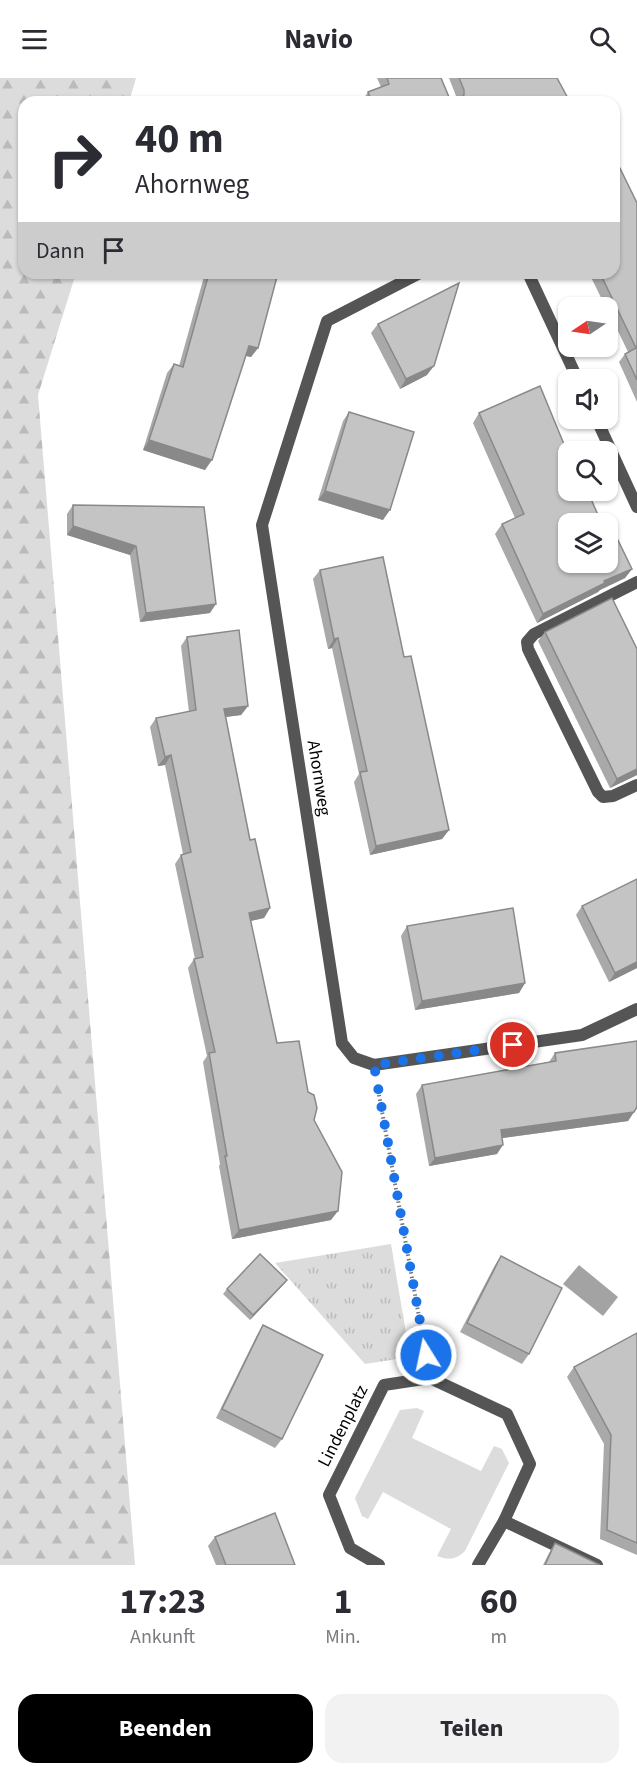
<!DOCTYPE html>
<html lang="de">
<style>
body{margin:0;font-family:"Source Sans 3",sans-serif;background:#f2f2f3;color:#2b2b33;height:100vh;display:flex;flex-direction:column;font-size:22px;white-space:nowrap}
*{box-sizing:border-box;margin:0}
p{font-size:20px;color:#7c7c81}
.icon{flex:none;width:33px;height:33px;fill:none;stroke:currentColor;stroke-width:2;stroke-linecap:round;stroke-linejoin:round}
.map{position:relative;height:1487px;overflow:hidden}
.panel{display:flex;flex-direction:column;background:#fff;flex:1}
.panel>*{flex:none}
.banner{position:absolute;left:18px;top:18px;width:602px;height:183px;border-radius:18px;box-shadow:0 2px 4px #0004;background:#fff;color:#2b2b33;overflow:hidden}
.needle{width:39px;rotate:257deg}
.tools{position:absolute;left:558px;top:219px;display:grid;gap:12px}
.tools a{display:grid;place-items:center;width:60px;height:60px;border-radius:12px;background:#fff;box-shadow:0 2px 4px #0004;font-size:30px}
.pin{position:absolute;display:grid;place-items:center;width:51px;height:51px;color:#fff;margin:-26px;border:3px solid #fff;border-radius:50%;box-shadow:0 2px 6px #0007}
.me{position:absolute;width:66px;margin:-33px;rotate:350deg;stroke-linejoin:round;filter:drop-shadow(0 0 4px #0008)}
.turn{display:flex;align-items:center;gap:21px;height:126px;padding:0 18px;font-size:27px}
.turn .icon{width:78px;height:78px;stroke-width:2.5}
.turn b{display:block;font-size:42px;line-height:51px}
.then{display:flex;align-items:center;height:57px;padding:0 18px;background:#0003;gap:12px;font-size:22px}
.eta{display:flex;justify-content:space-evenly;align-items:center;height:102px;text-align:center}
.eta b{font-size:36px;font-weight:700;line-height:42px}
.cta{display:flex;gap:12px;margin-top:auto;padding:12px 18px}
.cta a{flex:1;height:69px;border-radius:18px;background:#000;color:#fff;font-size:24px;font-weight:700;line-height:69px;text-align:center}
.cta a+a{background:#f2f2f3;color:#2b2b33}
header{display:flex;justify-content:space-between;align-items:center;height:78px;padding:0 18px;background:#fff;font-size:27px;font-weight:700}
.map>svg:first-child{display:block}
</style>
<header><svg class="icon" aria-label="menu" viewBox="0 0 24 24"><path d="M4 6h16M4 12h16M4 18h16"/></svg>Navio<svg class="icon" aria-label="search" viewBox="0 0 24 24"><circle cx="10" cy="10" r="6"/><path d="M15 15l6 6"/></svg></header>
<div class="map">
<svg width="637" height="1487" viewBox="0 0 637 1487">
<defs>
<pattern id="forest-firs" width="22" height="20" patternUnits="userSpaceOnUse" patternTransform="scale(1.5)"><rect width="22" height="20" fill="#dcdcdc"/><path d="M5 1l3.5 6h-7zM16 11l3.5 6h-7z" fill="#bbb"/></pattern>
<pattern id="park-tufts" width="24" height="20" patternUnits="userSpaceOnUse" patternTransform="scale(1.5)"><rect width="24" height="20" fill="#dcdcdc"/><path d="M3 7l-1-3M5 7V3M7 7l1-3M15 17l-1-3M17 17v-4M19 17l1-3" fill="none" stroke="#bbb"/></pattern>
</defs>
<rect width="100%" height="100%" fill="#fff"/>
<path fill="#dcdcdc" d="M417,1330l7,3 -12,27 69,33 13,-25 8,3 7,14 -44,88c-9,9 -17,9 -28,5l14,-27 -68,-37 -15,27 -6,-3 -7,-18 45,-88z"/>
<polygon fill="url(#forest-firs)" points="0,0 136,0 129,24 24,24 24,195 76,195 38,317 135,1487 0,1487"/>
<polygon fill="url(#park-tufts)" points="391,1166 410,1279 365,1286 275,1185"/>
<polygon fill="#a3a3a3" points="579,1187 618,1219 603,1238 563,1206"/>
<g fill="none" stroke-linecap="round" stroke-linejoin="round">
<polyline stroke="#777" stroke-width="4" stroke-dasharray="1.5 3" stroke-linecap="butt" points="379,1017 425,1272"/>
<polyline stroke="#555" stroke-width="12" points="637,504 534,556 527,564 528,571 598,714 603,719 613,718 637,707"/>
<g stroke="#555" stroke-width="12">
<polyline points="420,195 327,243 262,447 342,965 354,980 374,987 582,957 637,931"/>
<polyline points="528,195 578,302"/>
<polyline points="596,340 637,429"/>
<polyline points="504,1443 597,1487"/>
<polyline points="379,1487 350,1470 329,1417 384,1307 430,1300 507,1336 530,1386 504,1443 478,1487"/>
</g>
</g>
<g fill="#a9a9a9">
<polygon points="377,0 441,0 449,19 452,22 458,23 449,0 557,0 570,24 362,24 362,23 368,14 381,9"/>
<polygon points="637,125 637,324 619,284 625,276 628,274 608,232 608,230 606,230 589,195 614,195"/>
<polygon points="205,195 278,195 258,270 251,279 246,278 205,392 143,372 167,295 174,286 179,288"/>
<polygon points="569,195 581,195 571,200"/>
<polygon points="378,246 427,297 400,311 371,255"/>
<polygon points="349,334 383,442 318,422 343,343"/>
<polygon points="479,335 568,446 632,491 625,500 600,512 598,514 537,545 495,456 502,446 515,440 473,345"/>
<polygon points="73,427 204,429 210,535 140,544 130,477 67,457 67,436"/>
<polygon points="320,492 404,579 449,752 442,761 370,777 354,704 359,696 332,570 328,571 313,501"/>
<polygon points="545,554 637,697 610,710 538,563"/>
<polygon points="187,559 248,628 241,637 226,639 250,762 270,830 264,840 250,843 277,965 308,1014 331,1142 232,1161 219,1088 220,1086 203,984 207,978 188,890 194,881 195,881 175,786 181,777 183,776 165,687 158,688 150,649 156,640 189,634 181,568"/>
<polygon points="582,828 637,890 609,904 576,837"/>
<polygon points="407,848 525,905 519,915 415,932 401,858"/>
<polygon points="555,975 634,1034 628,1043 502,1060 497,1076 429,1088 416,1016 422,1007 549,984"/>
<polygon points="501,1178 529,1276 522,1286 460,1254 495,1187"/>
<polygon points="287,1202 283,1207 250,1242 223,1216 227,1211"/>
<polygon points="263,1247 282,1361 275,1370 216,1340 257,1257"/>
<polygon points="637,1255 637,1477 600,1461 604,1366 567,1299 574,1289"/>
<polygon points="215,1459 295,1487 216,1487 208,1468"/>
<polygon points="555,1465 600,1487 543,1487 549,1475"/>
</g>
<g fill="#898989">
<polygon points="575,195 581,195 571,200"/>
<polygon points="249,268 258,270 251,279 242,277"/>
<polygon points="434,288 427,297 400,311 406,301"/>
<polygon points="149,362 212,382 205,392 143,372"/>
<polygon points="325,413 390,432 383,442 318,422"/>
<polygon points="73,448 136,468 130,477 67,457"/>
<polygon points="632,491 625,500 600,512 598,514 537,545 543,536 604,503"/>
<polygon points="216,526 210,535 140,544 146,535"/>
<polygon points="338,560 332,570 328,571 334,561"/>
<polygon points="248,628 241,637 217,640 224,631"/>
<polygon points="171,677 165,687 158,688 165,679"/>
<polygon points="637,691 637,697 610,710 617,701"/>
<polygon points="449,752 442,761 370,777 376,768"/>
<polygon points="270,830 264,840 242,845 249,835"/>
<polygon points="637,884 637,890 609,904 615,895"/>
<polygon points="525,905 519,915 415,932 422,923"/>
<polygon points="634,1034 628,1043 495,1061 501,1052"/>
<polygon points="503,1067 497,1076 429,1088 435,1080"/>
<polygon points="338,1133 331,1142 232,1161 239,1152"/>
<polygon points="287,1202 283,1207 250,1242 253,1237"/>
</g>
<g fill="#c4c4c4" stroke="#898989" stroke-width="1.5">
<polygon points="387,0 441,0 449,19 452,22 459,23 464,17 464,12 459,0 557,0 570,24 372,24 368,14 389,6"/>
<polygon points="614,78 637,125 637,302 625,276 636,270 600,195 614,195"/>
<polygon points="209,195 278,195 258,270 249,268 212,382 149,362 174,286 183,289"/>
<polygon points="459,205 434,288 406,301 378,246"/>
<polygon points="540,308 568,376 568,412 587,412 602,446 568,446 568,484 608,484 608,457 614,454 632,491 604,503 605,505 543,536 502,446 524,436 479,335"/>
<polygon points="349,334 414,354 390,432 325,413"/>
<polygon points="73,427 204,429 216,526 146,535 136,468 73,448"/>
<polygon points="383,479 404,579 411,578 449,752 376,768 360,694 367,693 338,560 334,561 320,492"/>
<polygon points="612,520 637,571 637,691 617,701 545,554"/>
<polygon points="239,552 248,628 224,631 250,762 255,761 270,830 249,835 277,965 299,963 308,1014 314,1017 317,1030 314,1042 342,1094 338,1133 239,1152 225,1078 227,1078 209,975 215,974 194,881 203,879 181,777 191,774 171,677 165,679 156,640 196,632 187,559"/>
<polygon points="637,801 637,884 615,895 582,828"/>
<polygon points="513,830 525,905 422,923 407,848"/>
<polygon points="637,963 637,1029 634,1034 501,1052 503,1067 435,1080 422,1007 556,983 555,975"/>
<polygon points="260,1176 287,1202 253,1237 227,1211"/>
<polygon points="501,1178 562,1210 529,1276 467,1245"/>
<polygon points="263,1247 323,1277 282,1361 222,1331"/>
<polygon points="637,1255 637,1465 607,1452 611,1357 574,1289"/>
<polygon points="275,1435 295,1487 226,1487 215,1459"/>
<polygon points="555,1465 600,1487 545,1487"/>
</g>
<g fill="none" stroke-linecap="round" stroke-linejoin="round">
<polyline stroke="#1a73e8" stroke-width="10" stroke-dasharray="0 18" points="426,1277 374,987 513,967"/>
</g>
<g text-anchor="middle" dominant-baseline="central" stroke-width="4.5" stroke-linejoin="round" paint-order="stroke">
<g font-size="18" fill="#000" stroke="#fff">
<text transform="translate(319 700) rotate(81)">Ahornweg</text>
<text transform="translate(343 1348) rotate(-63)">Lindenplatz</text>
</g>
</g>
</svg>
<div class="tools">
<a><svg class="needle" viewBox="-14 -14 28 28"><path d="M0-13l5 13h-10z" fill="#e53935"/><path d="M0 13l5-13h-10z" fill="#7c7c81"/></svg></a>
<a><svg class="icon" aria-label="sound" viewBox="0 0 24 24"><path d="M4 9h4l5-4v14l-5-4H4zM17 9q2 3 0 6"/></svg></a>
<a><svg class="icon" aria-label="search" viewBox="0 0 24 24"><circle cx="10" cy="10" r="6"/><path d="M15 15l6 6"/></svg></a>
<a><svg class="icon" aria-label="layers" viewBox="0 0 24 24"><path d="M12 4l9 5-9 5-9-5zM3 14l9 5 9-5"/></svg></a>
</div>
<div class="pin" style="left:513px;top:967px;background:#d93025"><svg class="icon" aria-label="arrive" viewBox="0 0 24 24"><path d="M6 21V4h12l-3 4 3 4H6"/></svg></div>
<svg class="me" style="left:426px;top:1277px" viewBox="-20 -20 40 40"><circle r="17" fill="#1a73e8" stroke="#fff" stroke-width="3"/><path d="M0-11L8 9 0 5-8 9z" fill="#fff"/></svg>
<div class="banner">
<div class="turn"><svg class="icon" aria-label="right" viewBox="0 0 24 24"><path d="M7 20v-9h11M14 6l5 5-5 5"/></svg><div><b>40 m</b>Ahornweg</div></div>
<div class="then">Dann<svg class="icon" aria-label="arrive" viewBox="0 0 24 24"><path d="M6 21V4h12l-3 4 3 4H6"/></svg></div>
</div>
</div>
<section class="panel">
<div class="eta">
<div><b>17:23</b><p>Ankunft</p></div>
<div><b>1</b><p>Min.</p></div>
<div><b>60</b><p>m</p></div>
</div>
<div class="cta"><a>Beenden</a><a>Teilen</a></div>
</section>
